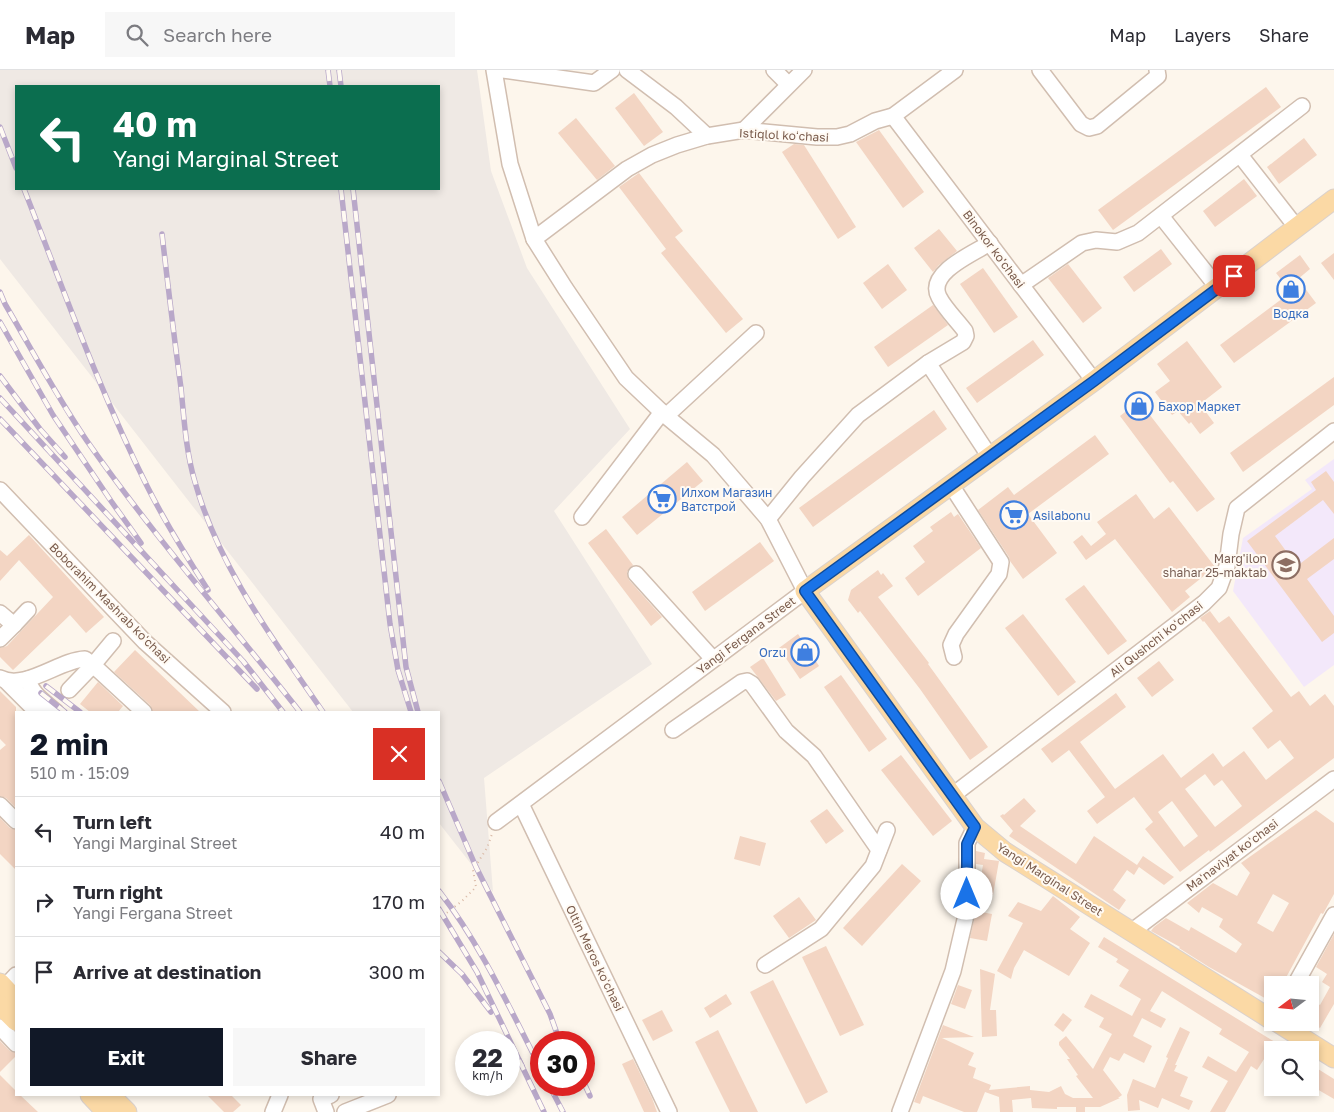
<!DOCTYPE html>
<meta charset="utf-8">
<style>
body{margin:0;font-family:"Golos Text",sans-serif;background:#f7f7f7;color:#2b2b33;height:100vh;display:flex;flex-direction:column;font-size:19px;white-space:nowrap}
*{box-sizing:border-box;margin:0}
p{font-size:16px;color:#7c7c81}
.icon{flex:none;width:28px;height:28px;fill:none;stroke:currentColor;stroke-width:2;stroke-linecap:round;stroke-linejoin:round}
.map{position:relative;flex:1;overflow:hidden}
.side{position:absolute;left:15px;top:641px;width:425px;height:385px;display:flex;flex-direction:column;background:#fff;border-radius:0px;box-shadow:0 2px 8px #0003}
.side>*{flex:none}
.top-card{position:absolute;left:15px;top:15px;width:425px;height:105px;border-radius:0px;box-shadow:0 2px 8px #0003;background:#0b6e4f;color:#fff;overflow:hidden}
.needle{width:32px;rotate:254deg}
.fabs{position:absolute;left:1264px;top:906px;display:grid;gap:10px}
.fabs a{display:grid;place-items:center;width:55px;height:55px;border-radius:0px;background:#fff;box-shadow:0 2px 8px #0003;font-size:25px}
.speed{position:absolute;left:455px;top:961px;display:flex;gap:10px;font-size:25px;font-weight:700;text-align:center}
.speed>*{display:grid;place-content:center;width:65px;height:65px;border-radius:50%;background:#fff;box-shadow:0 2px 8px #0003;line-height:1}
.speed small{font-size:12px;font-weight:400}
.speed .limit{border:8px solid #d22;background:#fff;color:#111}
.pin{position:absolute;display:grid;place-items:center;width:42px;height:42px;color:#fff;margin:-21px;border-radius:10px;box-shadow:0 2px 8px #0006}
.me{position:absolute;width:55px;margin:-28px;rotate:0deg;stroke-linejoin:round;filter:drop-shadow(0 0 4px #0008)}
.turn{display:flex;align-items:center;gap:18px;height:105px;padding:0 15px;font-size:22px}
.turn .icon{width:65px;height:65px;stroke-width:2.5}
.turn b{display:block;font-size:35px;line-height:42px}
.round{display:grid;place-items:center;flex:none;width:52px;height:52px;border-radius:0px;background:#f7f7f7}
.head{display:flex;align-items:center;justify-content:space-between;height:85px;padding:0 15px}
h1{font-size:30px;font-weight:700;line-height:38px;color:#111827}
.primary-button{display:flex;gap:10px;margin-top:auto;padding:10px 15px}
.primary-button a{flex:1;height:58px;border-radius:0px;background:#111827;color:#fff;font-size:20px;font-weight:700;line-height:58px;text-align:center}
.primary-button a+a{background:#f7f7f7;color:#2b2b33}
ul{padding:0;list-style:none}
li{display:flex;align-items:center;gap:15px;height:70px;padding:0 15px;border-top:1px solid #e1e1e2}
li div{flex:1}
li b{display:block;font-size:19px}
li em{font-style:normal}
header{display:flex;align-items:center;gap:30px;box-sizing:border-box;height:70px;padding:0 25px;background:#fff;border-bottom:1px solid #e1e1e2}
header strong{font-size:24px}
nav{display:flex;gap:28px;margin-inline-start:auto;font-size:18px}
.search{width:350px;height:45px;background:#f7f7f7;display:flex;align-items:center;gap:12px;box-sizing:border-box;padding:0 18px;border-radius:0px;color:#7c7c81;font-size:19px}
.map>svg:first-child{display:block}
</style>
<header>
<strong>Map</strong>
<div class="search"><svg class="icon" aria-label="search" viewBox="0 0 24 24"><circle cx="10" cy="10" r="6"/><path d="M15 15l6 6"/></svg>Search here</div>
<nav><a>Map</a><a>Layers</a><a>Share</a></nav>
</header>
<div class="map">
<svg width="1334" height="1042" viewBox="0 0 1334 1042">
<rect width="100%" height="100%" fill="#fdf6ec"/>
<path fill="#efe9e4" fill-rule="evenodd" d="M0,0h477l14,101 36,97 103,161 -76,82 98,153 -168,114 9,114 -54,-69v-111h-86l-353,-453zM16,16h423v103h-423z"/>
<polygon fill="#f3e8fa" points="1334,389 1334,595 1304,617 1233,521 1243,468 1312,419 1305,410"/>
<g fill="#f3d5c3" fill-rule="evenodd">
<polygon points="1266,17 1281,37 1113,160 1098,140"/>
<polygon points="634,23 663,62 644,76 615,38"/>
<polygon points="576,48 615,96 597,110 558,63"/>
<polygon points="879,60 924,122 903,138 856,72"/>
<polygon points="1304,68 1317,85 1279,114 1267,97"/>
<polygon points="794,74 804,75 856,157 838,169 782,82"/>
<polygon points="639,103 683,161 675,167 743,249 726,263 661,183 666,179 619,117"/>
<polygon points="1244,109 1257,126 1215,157 1203,141"/>
<polygon points="939,159 957,181 939,195 933,202 914,178"/>
<polygon points="1161,179 1172,194 1134,222 1123,207"/>
<polygon points="1334,183 1334,210 1321,193"/>
<polygon points="1300,185 1310,199 1298,209 1316,233 1234,293 1220,275 1287,225 1284,221 1288,218 1276,203"/>
<polygon points="888,194 907,220 882,239 863,213"/>
<polygon points="1068,194 1102,238 1083,253 1048,208"/>
<polygon points="983,198 1018,247 994,263 960,214"/>
<polygon points="933,235 948,255 888,297 874,277"/>
<polygon points="1033,270 1044,285 977,333 966,318"/>
<polygon points="1187,271 1222,317 1200,334 1214,353 1200,364 1191,352 1189,354 1178,341 1172,345 1155,322 1170,311 1157,294"/>
<polygon points="1334,307 1334,335 1243,402 1230,383"/>
<polygon points="1139,331 1215,429 1197,442 1173,411 1170,413 1120,346"/>
<polygon points="934,340 947,359 813,457 799,438"/>
<polygon points="1095,365 1109,384 1028,444 1057,483 1023,509 1010,491 1009,487 978,440 1008,417 1014,425"/>
<polygon points="687,392 703,411 637,465 622,447"/>
<polygon points="1326,401 1334,412 1334,444 1323,430 1275,466 1297,496 1334,468 1334,489 1307,509 1334,546 1334,563 1322,572 1247,471 1316,420 1311,412"/>
<polygon points="1136,424 1154,449 1169,437 1215,497 1185,521 1190,527 1172,542 1115,469 1086,490 1073,472 1082,465 1091,476 1106,464 1097,452"/>
<polygon points="951,442 954,447 958,444 981,478 918,526 905,508 925,492 913,476 933,461 930,457"/>
<polygon points="606,459 633,495 627,502 629,510 662,547 651,556 588,473"/>
<polygon points="29,465 104,547 86,563 70,545 13,600 0,587 0,578 7,576 53,527 19,490 0,511 0,480 7,486"/>
<polygon points="760,472 774,491 705,541 692,522"/>
<polygon points="878,500 881,505 883,503 893,516 878,527 929,593 928,594 988,677 970,690 920,619 860,541 858,543 848,530 851,520"/>
<polygon points="1084,515 1127,571 1108,585 1065,529"/>
<path d="M1210,541l9,12 10,-7 62,81 8,-6 11,15 15,-12 9,12v52l-124,94 -1,-2 -29,22 -35,-43 8,-7 -19,-25 -37,27 -10,-13 18,-14 -36,-47 -17,13 -11,-14 75,-56 10,14 -46,35 35,47 48,-35 18,24 32,-25 10,14 21,-16 22,29 28,-22 -14,-18 -12,9 -16,-21 21,-17 -69,-90 -1,1 -3,-4zM1205,704l9,12 8,-6 20,26 -27,21 -30,-38zM1172,731l26,35 -14,11 -26,-35z"/>
<polygon points="1023,544 1076,612 1058,626 1005,558"/>
<polygon points="798,564 819,596 800,609 779,578"/>
<polygon points="135,580 200,642 153,642 150,635 114,602"/>
<polygon points="763,588 786,625 776,631 750,597"/>
<polygon points="1159,591 1174,610 1152,627 1137,608"/>
<polygon points="841,605 887,669 869,682 824,617"/>
<polygon points="98,612 123,636 118,642 90,642 80,634"/>
<polygon points="0,621 16,637 16,738 6,728 0,726 0,680 6,675 0,669"/>
<polygon points="901,685 952,751 933,766 881,700"/>
<polygon points="1024,728 1036,741 1020,756 1076,794 1094,766 1137,795 1143,786 1174,807 1164,815 1139,797 1134,805 1127,800 1113,820 1126,830 1119,840 1009,766 1013,761 1000,746 1003,744 1004,745"/>
<polygon points="827,739 844,761 826,774 810,751"/>
<path d="M1316,740l18,13v71l-11,20 -2,-1 -39,72h-10v17l-63,-35 -30,-19 1,-1 -29,-16 3,-4 12,-9 23,13 2,-4 45,26 6,-9 -23,-17 4,-8 -21,-12 -3,6 -12,-10 26,-20 24,13 13,-23 -9,-10zM1273,824l16,9 -16,29 -16,-9z"/>
<polygon points="0,748 10,758 16,760 16,800 0,784"/>
<polygon points="740,766 766,773 760,796 734,789"/>
<polygon points="976,781 985,783 984,789 999,791 993,825 978,823 983,795 976,794"/>
<polygon points="902,794 921,811 862,876 843,858"/>
<polygon points="1053,826 1080,847 1070,859 1090,873 1069,906 1024,880 1014,898 1011,909 997,901 1023,853 1008,846 1018,832 1041,841"/>
<polygon points="799,827 816,850 789,868 773,846"/>
<polygon points="976,841 992,844 987,871 970,868"/>
<polygon points="1334,864 1334,934 1320,958 1310,953 1310,929 1320,935 1330,917 1322,912 1327,904 1316,897"/>
<polygon points="1104,867 1275,972 1257,1000 1251,996 1225,1042 1210,1042 1228,1011 1202,997 1208,986 1236,1002 1249,982 1219,964 1222,959 1162,921 1150,941 1166,949 1161,958 1142,948 1133,966 1152,976 1144,993 1124,983 1119,991 1110,987 1103,1000 1122,1025 1118,1028 1120,1028 1100,1037 1085,1037 1085,1042 1076,1042 1076,1037 1057,1037 1057,1039 1032,1038 1031,1028 1012,1030 1013,1042 1000,1042 999,1027 985,1022 977,1042 964,1042 923,1026 920,1034 914,1032 943,955 974,967 942,968 974,983 968,995 976,998 973,1008 991,1015 989,1020 1030,1016 1030,1020 1049,1022 1061,1016 1065,1024 1073,1028 1093,1028 1076,1006 1078,1005 1067,989 1070,989 1059,975 1059,972 1066,966 1093,999 1112,964 1099,957 1104,948 1084,937 1091,924 1132,946 1141,929 1119,916 1129,900 1116,892 1118,889 1098,877"/>
<polygon points="826,876 864,955 840,966 802,887"/>
<polygon points="980,899 995,904 990,940 996,940 997,966 982,967"/>
<polygon points="773,910 828,1022 806,1034 750,922"/>
<polygon points="958,915 972,920 965,939 951,934"/>
<polygon points="726,924 732,934 710,948 704,938"/>
<polygon points="662,940 673,961 653,971 642,950"/>
<polygon points="1063,943 1072,950 1063,962 1054,955"/>
<polygon points="1180,957 1190,962 1175,995 1177,995 1174,1001 1188,1007 1180,1026 1193,1031 1189,1040 1162,1028 1158,1038 1139,1030 1140,1040 1128,1041 1127,1025 1133,1009 1155,1018 1168,988 1166,987"/>
<polygon points="718,960 758,1042 730,1042 695,972"/>
<polygon points="0,971 10,981 16,983 16,986 0,1002"/>
<polygon points="633,989 652,1028 657,1042 644,1042 622,994"/>
<polygon points="1310,994 1334,1009 1334,1029 1310,1015"/>
<polygon points="0,1005 16,1021 16,1025 20,1025 38,1042 0,1042"/>
<polygon points="207,1025 231,1025 241,1035 233,1042 224,1042"/>
</g>
<g fill="none" stroke-linecap="round" stroke-linejoin="round">
<g stroke="#d1beb0" stroke-width="18">
<g id="minor">
<polyline points="494,0 510,94 534,169 565,218 626,308 666,346 713,385 768,449 805,521 496,752"/>
<polyline points="503,0 594,13 612,0"/>
<polyline points="627,0 676,37 707,66"/>
<polyline points="774,0 788,14"/>
<polyline points="1040,0 1081,54 1089,58 1097,56 1158,6 1157,0"/>
<polyline points="893,46 1094,311"/>
<polyline points="744,60 804,0"/>
<polyline points="1240,85 1297,158"/>
<polyline points="1161,146 1218,218"/>
<polyline points="534,169 627,99 652,85 677,75 707,66 744,60 817,67 837,67 850,64 875,51 893,46 955,0"/>
<polyline points="1021,215 1082,173 1096,170 1117,172 1138,163 1302,36"/>
<polyline points="928,293 990,387"/>
<polyline points="666,346 756,263"/>
<polyline points="951,415 1001,492 999,504 956,564 951,575 954,587"/>
<polyline points="0,420 145,572 223,642"/>
<polyline points="582,447 662,342"/>
<path d="M768,449l34,-42 56,-62 70,-52 35,-21 3,-6 -1,-5c-8,-11 -20,-22 -26,-34 -13,-24 35,-44 51,-54"/>
<polyline points="636,504 713,589"/>
<polyline points="0,543 14,555 0,569"/>
<polyline points="14,555 28,540"/>
<path d="M0,608c25,13 59,-18 85,-19l8,6 20,-24"/>
<path d="M28,609c3,15 17,23 28,33"/>
<polyline points="6,611 37,642"/>
<polyline points="69,620 93,595 144,642"/>
<polyline points="673,660 742,612 747,611 752,614 786,661 814,686 879,780"/>
<polyline points="953,725 1204,533 1219,518 1227,496 1231,464 1237,438 1334,361"/>
<polyline points="521,734 669,1042"/>
<polyline points="0,735 16,751"/>
<polyline points="1131,862 1334,709"/>
<polyline points="765,895 821,859 873,796 887,760"/>
<polyline points="1295,915 1334,845"/>
<polyline points="5,917 16,905"/>
<polyline points="0,957 16,974"/>
<polyline points="273,1042 280,1025"/>
<polyline points="326,1042 321,1029 331,1025"/>
<polyline points="345,1042 388,1025"/>
<polyline points="900,1042 953,901 967,841 967,773 975,757"/>
</g>
</g>
<g stroke="#dad1cd" stroke-width="21">
<g id="major">
<polyline points="0,913 16,930"/>
<polyline points="0,935 16,951"/>
<polyline points="1272,950 1005,782 975,757 805,521 1094,311 1334,129"/>
<polyline points="1277,952 1334,988"/>
<polyline points="90,1025 106,1042"/>
<polyline points="110,1025 127,1042"/>
</g>
</g>
<polyline stroke="#d9b8a5" stroke-width="2" stroke-dasharray="1 4" stroke-linecap="butt" points="439,849 462,831 476,817 473,800 487,778 492,764"/>
<use href="#minor" stroke="#fff" stroke-width="15"/>
<use href="#major" stroke="#fbd9a5" stroke-width="19"/>
<g stroke="#b9a8c9" stroke-width="5.5">
<g id="rail">
<polyline points="328,0 330,16"/>
<polyline points="339,0 341,16"/>
<polyline points="0,57 16,98"/>
<path d="M24,119c39,99 75,201 123,297 18,36 39,70 61,104"/>
<polyline points="341,119 390,554 398,600 411,642"/>
<polyline points="353,119 406,597 418,642"/>
<path d="M162,164c6,52 12,103 19,154 3,31 5,64 14,94 24,86 78,157 128,230"/>
<path d="M0,222l5,12c27,46 52,93 82,137 66,94 142,181 213,271"/>
<polyline points="0,252 53,345 111,431 141,473"/>
<polyline points="0,306 40,359 65,387"/>
<polyline points="0,328 243,591 283,642"/>
<polyline points="0,349 257,619"/>
<polyline points="46,616 80,642"/>
<polyline points="41,623 65,642"/>
<polyline points="439,711 476,797 550,944 560,972"/>
<path d="M439,821c42,54 71,118 102,178"/>
<polyline points="439,839 477,902 522,996"/>
<polyline points="439,882 462,904 491,942"/>
<polyline points="519,990 544,1042"/>
<polyline points="584,1013 590,1026"/>
<polyline points="549,1015 563,1042"/>
<polyline points="575,1015 576,1018"/>
</g>
</g>
<use href="#rail" stroke="#fffaf3" stroke-width="4" stroke-dasharray="11" stroke-linecap="butt"/>
</g>
<g fill="none" stroke-linecap="round" stroke-linejoin="round">
<g stroke="#114b97" stroke-width="12">
<polyline id="route" points="967,824 967,774 975,757 805,521 1094,311 1234,206"/>
</g>
<use href="#route" stroke="#1a73e8" stroke-width="9"/>
</g>
<defs>
<g id="shop-ring" transform="scale(1.4375)"><circle r="9.5" fill="#fffaf3" stroke="#3f7fe0" stroke-width="1.5"/><path d="M-5-2.5h2.3a2.7 3.5 0 0 1 5.4 0H5L5.5 6h-11ZM-1.5-2.5h3a1.5 2.3 0 0 0-3 0Z" fill="#3f7fe0"/></g>
<g id="supermarket-ring" transform="scale(1.4375)"><circle r="9.5" fill="#fffaf3" stroke="#3f7fe0" stroke-width="1.5"/><path d="M-6-5.5h2.5l.6 2H6L4.5 2H-2.5L-4.4-4H-6ZM-1.5 3.2a1.3 1.3 0 1 0 .1 0ZM3 3.2a1.3 1.3 0 1 0 .1 0Z" fill="#3f7fe0"/></g>
<g id="school-ring" transform="scale(1.4375)"><circle r="9.5" fill="#fffaf3" stroke="#8d6e63" stroke-width="1.5"/><path d="M0-5L7-2L0 1L-7-2ZM-4 1L0 2.5L4 1V4Q0 6-4 4Z" fill="#8d6e63"/></g>
</defs>
<g fill-rule="evenodd">
<use href="#shop-ring" x="1291" y="219"/>
<use href="#shop-ring" x="1139" y="336"/>
<use href="#supermarket-ring" x="662" y="429"/>
<use href="#supermarket-ring" x="1014" y="445"/>
<use href="#school-ring" x="1286" y="495"/>
<use href="#shop-ring" x="805" y="582"/>
</g>
<g text-anchor="middle" dominant-baseline="central" stroke-width="4" stroke-linejoin="round" paint-order="stroke">
<g font-size="12" fill="#7a5c4d" stroke="#fffaf3">
<text transform="translate(784 65) rotate(3)">Istiqlol koʻchasi</text>
<text transform="translate(994 179) rotate(53)">Binokor ko'chasi</text>
<text transform="translate(110 533) rotate(45)">Boborahim Mashrab koʻchasi</text>
<text transform="translate(746 565) rotate(-37)">Yangi Fergana Street</text>
<text transform="translate(1156 569) rotate(-38)">Ali Qushchi koʻchasi</text>
<text transform="translate(1232 785) rotate(-37)">Maʻnaviyat koʻchasi</text>
<text transform="translate(1050 809) rotate(33)">Yangi Marginal Street</text>
<text transform="translate(595 888) rotate(64)">Oltin Meros koʻchasi</text>
</g>
<g font-size="12" fill="#366cbe" stroke="#fffaf3" text-anchor="start">
<text x="1291" y="243" text-anchor="middle">Водка</text>
<text x="1158" y="336">Бахор Маркет</text>
<text x="681" y="422">Илхом Магазин<tspan x="681" dy="14">Ватстрой</tspan></text>
<text x="1033" y="445">Asilabonu</text>
<text x="786" y="582" text-anchor="end">Orzu</text>
</g>
<g font-size="12" fill="#785e54" stroke="#fffaf3" text-anchor="end">
<text x="1267" y="488">Marg'ilon<tspan x="1267" dy="14">shahar 25-maktab</tspan></text>
</g>
</g>
</svg>
<div class="fabs">
<a><svg class="needle" viewBox="-14 -14 28 28"><path d="M0-13l5 13h-10z" fill="#e53935"/><path d="M0 13l5-13h-10z" fill="#7c7c81"/></svg></a>
<a><svg class="icon" aria-label="search" viewBox="0 0 24 24"><circle cx="10" cy="10" r="6"/><path d="M15 15l6 6"/></svg></a>
</div>
<div class="speed"><div>22<small>km/h</small></div><div class="limit">30</div></div>
<div class="pin" style="left:1234px;top:206px;background:#d93025"><svg class="icon" aria-label="arrive" viewBox="0 0 24 24"><path d="M6 21V4h12l-3 4 3 4H6"/></svg></div>
<svg class="me" style="left:967px;top:824px" viewBox="-20 -20 40 40"><circle r="19" fill="#fff"/><path d="M0-13L10 11 0 6-10 11z" fill="#1a73e8"/></svg>
<div class="top-card">
<div class="turn"><svg class="icon" aria-label="left" viewBox="0 0 24 24"><path d="M17 20v-9H6M10 6l-5 5 5 5"/></svg><div><b>40 m</b>Yangi Marginal Street</div></div>
</div>
<section class="side">
<div class="head"><div><h1>2 min</h1><p>510 m · 15:09</p></div><a class="round" style="background:#d93025;color:#fff"><svg class="icon" aria-label="close" viewBox="0 0 24 24"><path d="M6 6l12 12M18 6L6 18"/></svg></a></div>
<ul>
<li><svg class="icon" aria-label="left" viewBox="0 0 24 24"><path d="M17 20v-9H6M10 6l-5 5 5 5"/></svg><div><b>Turn left</b><p>Yangi Marginal Street</p></div><em>40 m</em></li>
<li><svg class="icon" aria-label="right" viewBox="0 0 24 24"><path d="M7 20v-9h11M14 6l5 5-5 5"/></svg><div><b>Turn right</b><p>Yangi Fergana Street</p></div><em>170 m</em></li>
<li><svg class="icon" aria-label="arrive" viewBox="0 0 24 24"><path d="M6 21V4h12l-3 4 3 4H6"/></svg><div><b>Arrive at destination</b></div><em>300 m</em></li>
</ul>
<div class="primary-button"><a>Exit</a><a>Share</a></div>
</section>
</div>
